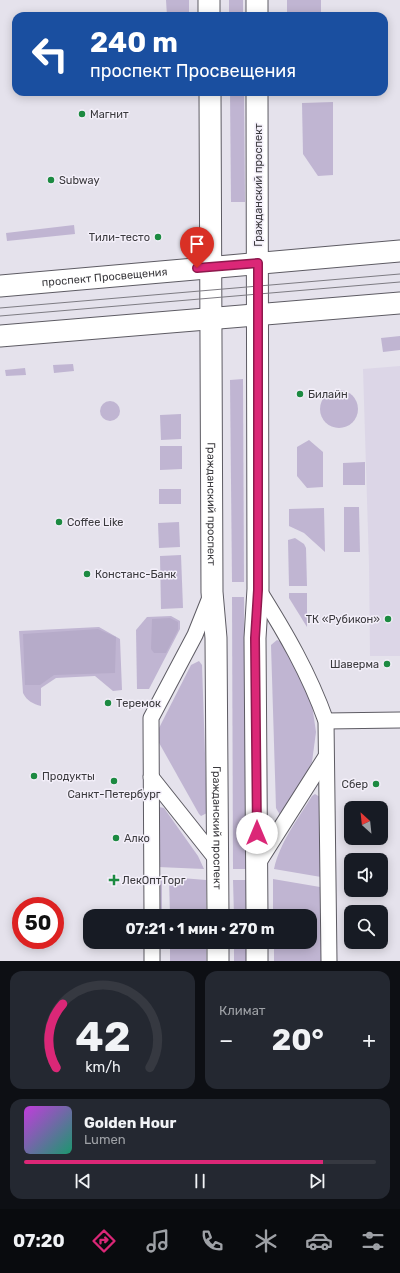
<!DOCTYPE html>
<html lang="ru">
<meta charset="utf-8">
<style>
:root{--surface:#171b24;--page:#242831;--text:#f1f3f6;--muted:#9ea1a6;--line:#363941;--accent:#db2777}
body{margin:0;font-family:Rubik,sans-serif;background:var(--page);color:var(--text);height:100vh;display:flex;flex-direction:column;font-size:15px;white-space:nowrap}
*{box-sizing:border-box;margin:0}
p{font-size:13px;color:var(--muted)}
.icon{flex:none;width:22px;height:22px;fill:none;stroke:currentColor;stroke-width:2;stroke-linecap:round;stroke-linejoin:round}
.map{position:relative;height:961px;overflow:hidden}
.drawer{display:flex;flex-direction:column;gap:10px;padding:10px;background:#0d0f14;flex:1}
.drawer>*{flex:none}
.banner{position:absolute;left:12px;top:12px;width:376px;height:84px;border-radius:12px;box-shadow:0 2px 10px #0003;background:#1a4fa0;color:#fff;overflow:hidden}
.needle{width:26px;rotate:333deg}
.controls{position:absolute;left:344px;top:801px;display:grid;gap:8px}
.controls a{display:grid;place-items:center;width:44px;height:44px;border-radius:8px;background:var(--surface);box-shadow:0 2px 10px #0003;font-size:20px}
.speed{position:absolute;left:12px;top:897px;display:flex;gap:8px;font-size:20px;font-weight:700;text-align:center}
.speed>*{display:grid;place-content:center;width:52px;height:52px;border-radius:50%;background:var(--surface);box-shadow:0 2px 10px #0003;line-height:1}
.speed .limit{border:6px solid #d22;background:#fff;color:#111}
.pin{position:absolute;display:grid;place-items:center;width:34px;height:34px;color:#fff;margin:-41px -17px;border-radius:50% 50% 50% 0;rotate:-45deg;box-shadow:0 0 4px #0007}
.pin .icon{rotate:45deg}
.me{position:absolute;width:44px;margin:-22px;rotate:0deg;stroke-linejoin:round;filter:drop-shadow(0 0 3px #0008)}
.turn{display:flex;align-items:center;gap:14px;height:84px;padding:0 12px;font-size:18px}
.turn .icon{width:52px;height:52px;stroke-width:2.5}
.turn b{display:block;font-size:28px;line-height:34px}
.big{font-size:30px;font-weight:700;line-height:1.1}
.drawer .widget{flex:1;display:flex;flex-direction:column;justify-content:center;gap:6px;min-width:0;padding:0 14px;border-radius:12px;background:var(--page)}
.drawer .dial{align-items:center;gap:0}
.dial svg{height:104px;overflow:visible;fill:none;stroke:var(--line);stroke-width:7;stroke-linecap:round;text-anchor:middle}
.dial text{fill:var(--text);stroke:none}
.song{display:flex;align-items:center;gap:12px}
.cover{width:48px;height:48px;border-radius:6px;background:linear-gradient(135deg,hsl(290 70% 55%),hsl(160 70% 35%))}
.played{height:4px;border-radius:2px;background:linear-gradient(90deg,var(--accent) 85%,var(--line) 85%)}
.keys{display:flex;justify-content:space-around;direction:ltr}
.heat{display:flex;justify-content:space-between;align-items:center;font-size:22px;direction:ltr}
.drawer .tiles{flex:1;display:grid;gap:10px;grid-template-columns:1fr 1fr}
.widget:last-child{grid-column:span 2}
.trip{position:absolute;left:83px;top:909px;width:234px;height:40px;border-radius:12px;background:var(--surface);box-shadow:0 2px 10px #0003;font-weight:700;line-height:40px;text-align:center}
.tabs{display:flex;height:64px;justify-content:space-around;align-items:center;background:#090b0e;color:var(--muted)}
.tabs .icon{width:28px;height:28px}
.tabs .selected{color:var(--accent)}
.tabs b{font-size:18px;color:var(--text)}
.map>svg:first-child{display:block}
.built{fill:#dcd6e7}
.green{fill:#c0b5d2}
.forest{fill:#b6abc9}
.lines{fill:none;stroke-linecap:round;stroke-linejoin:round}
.minor-casing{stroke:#5d5b63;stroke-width:17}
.secondary-casing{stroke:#5d5b63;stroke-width:23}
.minor{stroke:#fff;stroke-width:15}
.secondary{stroke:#fff;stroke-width:21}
.tram{stroke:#7d7b82;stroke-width:1}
.route-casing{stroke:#8e194d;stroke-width:10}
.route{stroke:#db2777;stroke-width:7}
.poi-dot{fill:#1c8a41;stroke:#f3eff9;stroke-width:1.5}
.labels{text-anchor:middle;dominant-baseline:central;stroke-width:3;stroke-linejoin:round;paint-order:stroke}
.poi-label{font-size:11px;fill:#3a393d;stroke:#f3eff9;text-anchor:start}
.street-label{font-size:11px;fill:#3a393d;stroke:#f3eff9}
</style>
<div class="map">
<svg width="400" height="961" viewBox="0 0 400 961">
<rect width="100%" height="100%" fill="#e5e2ec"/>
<path class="built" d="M 400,366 L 400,656 L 370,656 L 369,565 L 363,369 Z"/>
<g class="green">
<path d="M 166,0 L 189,0 L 189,16 L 167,16 Z"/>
<rect x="229" y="0" width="14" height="16"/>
<rect x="287" y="0" width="34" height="16"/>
<path d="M 230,92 L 244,92 L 245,202 L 231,202 Z"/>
<path d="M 333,102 L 333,175 L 318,176 L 303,154 L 302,103 Z"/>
<path d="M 74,225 L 75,234 L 7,241 L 6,233 Z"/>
<path d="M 400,336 L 400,350 L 383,352 L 381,338 Z"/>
<path d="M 73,364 L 74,371 L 54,373 L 53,365 Z"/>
<path d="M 25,368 L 26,375 L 6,376 L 5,370 Z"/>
<path d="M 243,379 L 244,582 L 232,582 L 230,380 Z"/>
<circle cx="339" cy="409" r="19"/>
<circle cx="110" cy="411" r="10"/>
<path d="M 181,414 L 181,439 L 161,440 L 160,415 Z"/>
<path d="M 309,440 L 323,452 L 323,487 L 307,488 L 297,476 L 297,447 Z"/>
<path d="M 160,446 L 182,446 L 182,469 L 160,470 Z"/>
<path d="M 365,462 L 365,485 L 343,485 L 343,463 Z"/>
<rect x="159" y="489" width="22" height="15"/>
<path d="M 344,507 L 359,507 L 360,552 L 344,552 Z"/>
<path d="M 324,508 L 325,552 L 304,533 L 289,526 L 289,509 Z"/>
<path d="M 179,522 L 180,547 L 159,548 L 158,523 Z"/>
<path d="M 295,538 L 304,544 L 306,548 L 307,586 L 289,586 L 288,540 Z"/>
<path d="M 181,555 L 183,608 L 161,609 L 160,556 Z"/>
<path d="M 289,593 L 307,593 L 307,627 L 289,598 Z"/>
<path d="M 232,597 L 244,597 L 246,869 L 233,869 Z"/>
<path d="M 171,616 L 180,621 L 180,629 L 149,689 L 137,689 L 136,630 L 147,617 Z"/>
<path d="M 99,627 L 120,639 L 122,690 L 113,691 L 95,676 L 56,678 L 41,688 L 41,706 C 33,704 27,701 23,693 L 19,631 Z"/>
<path d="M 277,640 L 283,642 L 311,698 L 316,732 L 312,762 L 287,811 L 280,815 L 276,808 L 271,645 Z"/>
<path d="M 199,661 L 202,665 L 207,813 L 201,816 L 199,814 L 158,741 L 157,732 L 191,665 Z"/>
<path d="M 315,794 L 320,797 L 321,877 L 274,869 C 280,842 298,819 312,796 Z"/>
<path d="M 159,807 L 164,808 L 198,856 L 204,869 L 158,867 Z"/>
<rect x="158" y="877" width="4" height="39"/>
<path d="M 169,877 L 206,880 L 206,916 L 170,916 Z"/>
<path d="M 273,879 L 320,887 L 321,961 L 274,961 L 274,942 L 310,942 L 310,916 L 273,916 Z"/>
<path d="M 233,880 L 246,880 L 246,916 L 234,916 Z"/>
<rect x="170" y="942" width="36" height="19"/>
<rect x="234" y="942" width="12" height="19"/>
</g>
<g class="forest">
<path d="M 170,618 L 178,622 L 178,630 L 166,653 L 154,653 L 151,649 L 152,619 Z"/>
<path d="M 98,629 L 116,637 L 115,673 L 54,675 L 40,685 L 25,685 L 23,634 Z"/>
</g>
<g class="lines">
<g class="minor-casing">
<g id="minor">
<path d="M 258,589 C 285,632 309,673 326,721 L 329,961"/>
<path d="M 326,721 L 400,720"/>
<path d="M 151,777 L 217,860"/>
<path d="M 257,865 L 325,758"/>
<path d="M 152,916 L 151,718 L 195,635 L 211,595"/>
<path d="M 152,942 L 152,961"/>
</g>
</g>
<g class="secondary-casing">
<g id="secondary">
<path d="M 209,0 L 209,16"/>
<path d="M 257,0 L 257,16"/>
<path id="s1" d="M 210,92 L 212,592 L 216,638 L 218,916"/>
<path id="s2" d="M 0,286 L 400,251"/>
<path d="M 0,336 L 400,303"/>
<path d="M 257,916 L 255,638 L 258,589 L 257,92"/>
<path d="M 218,942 L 218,961"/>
<path d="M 257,942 L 257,961"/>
</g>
</g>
<use href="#minor" class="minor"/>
<use href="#secondary" class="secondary"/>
<g class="tram">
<path d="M 0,308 L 400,274"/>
<path d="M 0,316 L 400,282"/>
</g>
</g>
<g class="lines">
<g class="route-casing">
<path id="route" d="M 197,268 L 258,263 L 258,590 L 255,638 L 257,833"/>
</g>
<use href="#route" class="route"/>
</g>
<g class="poi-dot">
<circle cx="82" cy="114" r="4"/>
<circle cx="51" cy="180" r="4"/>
<circle cx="158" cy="237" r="4"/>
<circle cx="300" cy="394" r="4"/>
<circle cx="59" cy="522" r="4"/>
<circle cx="87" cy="574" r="4"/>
<circle cx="388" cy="619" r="4"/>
<circle cx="387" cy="664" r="4"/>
<circle cx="108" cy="703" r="4"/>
<circle cx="34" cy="776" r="4"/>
<circle cx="114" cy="781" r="4"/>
<circle cx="376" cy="784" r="4"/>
<circle cx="116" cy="838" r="4"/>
<path d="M112 874h4v4h4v4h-4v4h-4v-4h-4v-4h4z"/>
</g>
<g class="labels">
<g class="poi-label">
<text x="90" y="114">Магнит</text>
<text x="59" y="180">Subway</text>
<text x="150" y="237" text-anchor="end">Тили-тесто</text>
<text x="308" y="394">Билайн</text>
<text x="67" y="522">Coffee Like</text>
<text x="95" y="574">Констанс-Банк</text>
<text x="380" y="619" text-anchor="end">ТК «Рубикон»</text>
<text x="379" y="664" text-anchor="end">Шаверма</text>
<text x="116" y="703">Теремок</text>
<text x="42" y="776">Продукты</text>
<text x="368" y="784" text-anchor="end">Сбер</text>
<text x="114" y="794" text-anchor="middle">Санкт-Петербург</text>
<text x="124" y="838">Алко</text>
<text x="122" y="880">ЛекОптТорг</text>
</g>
<g class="street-label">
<text transform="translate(258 185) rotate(-90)">Гражданский проспект</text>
<text stroke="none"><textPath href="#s2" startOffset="105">проспект Просвещения</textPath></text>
<text stroke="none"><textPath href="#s1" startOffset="412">Гражданский проспект</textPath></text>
<text stroke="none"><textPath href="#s1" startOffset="736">Гражданский проспект</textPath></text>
</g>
</g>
</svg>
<div class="controls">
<a><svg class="needle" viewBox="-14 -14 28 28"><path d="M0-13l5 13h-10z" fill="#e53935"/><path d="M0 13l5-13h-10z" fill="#9ea1a6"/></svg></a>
<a><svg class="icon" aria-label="sound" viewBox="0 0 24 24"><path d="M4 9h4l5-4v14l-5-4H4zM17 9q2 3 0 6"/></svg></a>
<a><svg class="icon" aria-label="search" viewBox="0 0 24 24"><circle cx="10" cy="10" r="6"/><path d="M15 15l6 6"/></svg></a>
</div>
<div class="speed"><div class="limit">50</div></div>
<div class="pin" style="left:197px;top:268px;background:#d93025"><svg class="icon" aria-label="arrive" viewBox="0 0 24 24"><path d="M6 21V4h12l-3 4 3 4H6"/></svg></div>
<svg class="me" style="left:257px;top:833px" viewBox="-20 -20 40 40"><circle r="19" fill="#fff"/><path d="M0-13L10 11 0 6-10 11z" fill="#db2777"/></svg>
<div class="trip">07:21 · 1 мин · 270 m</div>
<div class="banner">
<div class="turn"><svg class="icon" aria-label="left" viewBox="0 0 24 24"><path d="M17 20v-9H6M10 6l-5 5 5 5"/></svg><div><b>240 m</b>проспект Просвещения</div></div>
</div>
</div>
<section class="drawer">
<div class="tiles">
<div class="widget dial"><svg viewBox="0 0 100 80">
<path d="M14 69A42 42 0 1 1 86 69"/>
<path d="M14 69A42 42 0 0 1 19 20" stroke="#db2777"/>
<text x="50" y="56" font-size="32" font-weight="700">42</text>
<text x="50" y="72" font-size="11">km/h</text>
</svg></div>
<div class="widget"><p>Климат</p>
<div class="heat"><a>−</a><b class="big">20°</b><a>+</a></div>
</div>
<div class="widget">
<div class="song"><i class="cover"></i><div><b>Golden Hour</b><p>Lumen</p></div></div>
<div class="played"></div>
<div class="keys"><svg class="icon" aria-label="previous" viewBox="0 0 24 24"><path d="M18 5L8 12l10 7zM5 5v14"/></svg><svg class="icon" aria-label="pause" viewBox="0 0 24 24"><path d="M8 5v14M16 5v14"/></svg><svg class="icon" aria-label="next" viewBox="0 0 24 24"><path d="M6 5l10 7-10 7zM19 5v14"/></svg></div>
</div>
</div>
</section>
<nav class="tabs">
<b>07:20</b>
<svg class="icon selected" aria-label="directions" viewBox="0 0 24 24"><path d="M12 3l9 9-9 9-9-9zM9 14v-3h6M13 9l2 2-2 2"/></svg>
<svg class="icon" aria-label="music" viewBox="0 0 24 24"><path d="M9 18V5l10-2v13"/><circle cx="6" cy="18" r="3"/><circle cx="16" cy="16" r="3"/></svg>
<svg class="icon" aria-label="phone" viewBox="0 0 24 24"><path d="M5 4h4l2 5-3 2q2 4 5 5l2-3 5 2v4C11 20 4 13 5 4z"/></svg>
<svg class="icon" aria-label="climate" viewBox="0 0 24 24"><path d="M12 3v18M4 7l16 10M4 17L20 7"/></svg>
<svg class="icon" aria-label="car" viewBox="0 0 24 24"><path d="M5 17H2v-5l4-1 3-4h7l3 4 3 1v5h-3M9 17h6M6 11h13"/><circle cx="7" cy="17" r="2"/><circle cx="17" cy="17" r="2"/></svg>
<svg class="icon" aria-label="filters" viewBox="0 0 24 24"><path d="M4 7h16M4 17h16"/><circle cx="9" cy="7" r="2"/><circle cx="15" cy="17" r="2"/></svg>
</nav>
